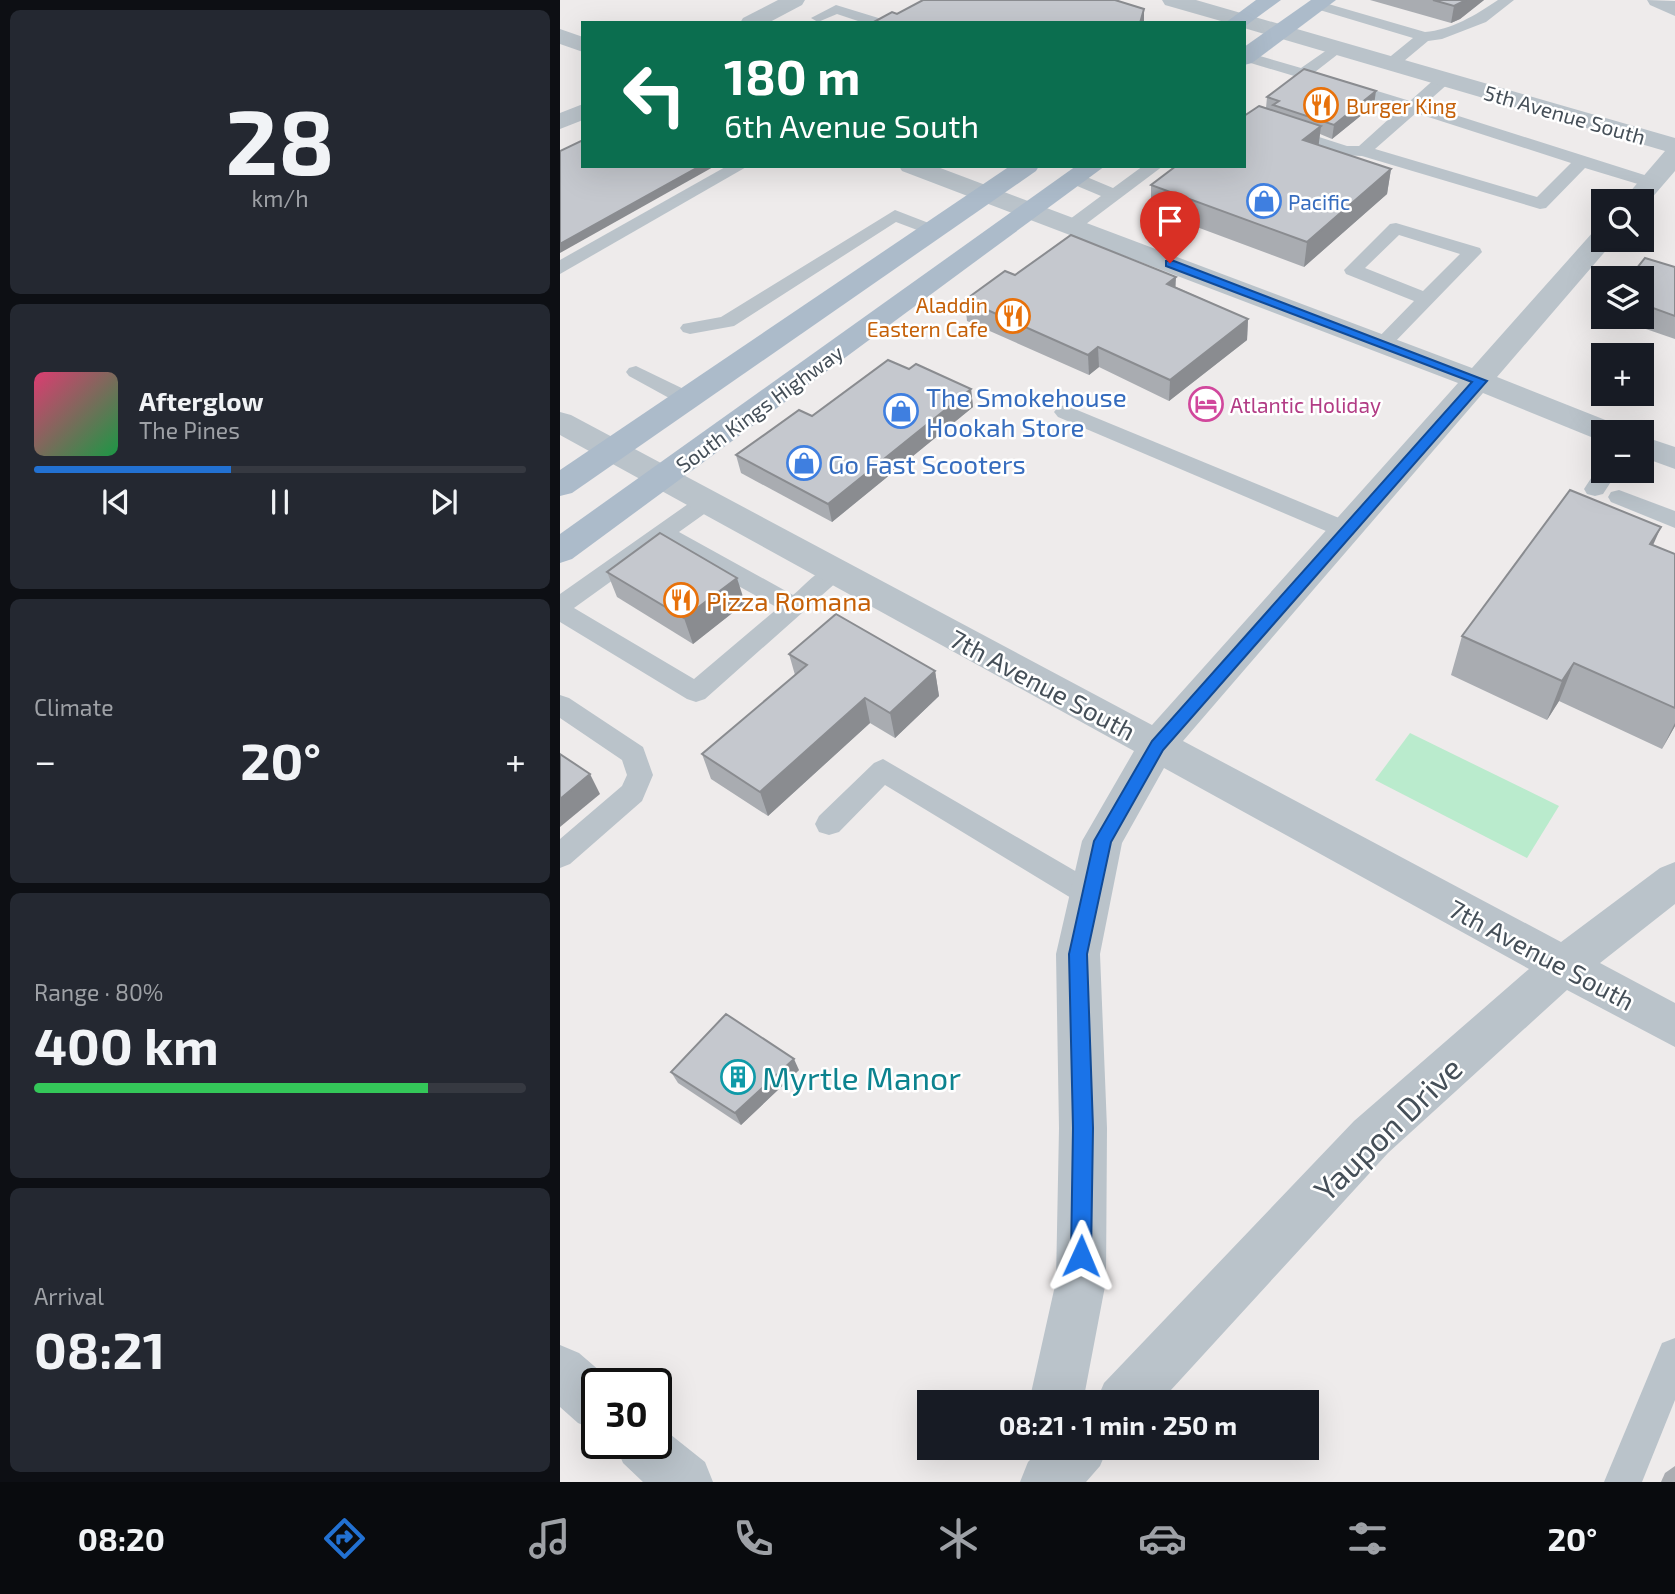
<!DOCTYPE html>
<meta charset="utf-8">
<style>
:root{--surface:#171b24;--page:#242831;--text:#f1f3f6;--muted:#9ea1a6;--line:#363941;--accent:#2271d2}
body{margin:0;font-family:"Exo 2",sans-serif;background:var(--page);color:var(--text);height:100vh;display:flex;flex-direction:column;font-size:26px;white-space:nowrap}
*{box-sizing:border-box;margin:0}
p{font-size:23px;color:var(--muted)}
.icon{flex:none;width:38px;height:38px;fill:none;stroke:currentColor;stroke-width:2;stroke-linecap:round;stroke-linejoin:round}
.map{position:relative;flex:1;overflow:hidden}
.details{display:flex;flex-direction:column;gap:10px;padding:10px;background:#0d0f14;width:560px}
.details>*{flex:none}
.guide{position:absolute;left:21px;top:21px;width:665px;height:147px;border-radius:0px;box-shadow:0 7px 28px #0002;background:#0b6e4f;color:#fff;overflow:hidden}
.buttons{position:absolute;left:1031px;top:189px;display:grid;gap:14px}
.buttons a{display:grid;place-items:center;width:63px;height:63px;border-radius:0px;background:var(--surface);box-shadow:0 7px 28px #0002;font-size:35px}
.speed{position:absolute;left:21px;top:1368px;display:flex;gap:14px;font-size:35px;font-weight:700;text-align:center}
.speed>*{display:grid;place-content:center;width:91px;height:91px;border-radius:50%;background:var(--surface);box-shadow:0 7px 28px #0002;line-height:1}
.speed .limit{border:4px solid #111;border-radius:10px;background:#fff;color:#111}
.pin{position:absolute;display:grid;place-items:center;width:60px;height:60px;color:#fff;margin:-72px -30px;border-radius:50% 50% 50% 0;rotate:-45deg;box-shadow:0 0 7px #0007}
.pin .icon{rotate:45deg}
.me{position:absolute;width:77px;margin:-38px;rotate:1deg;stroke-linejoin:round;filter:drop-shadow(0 0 5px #0008)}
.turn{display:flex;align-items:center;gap:24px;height:147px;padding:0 28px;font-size:32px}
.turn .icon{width:91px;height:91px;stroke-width:2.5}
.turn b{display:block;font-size:49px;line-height:60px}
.big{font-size:52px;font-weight:700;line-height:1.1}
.details .widget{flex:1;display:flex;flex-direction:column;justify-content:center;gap:10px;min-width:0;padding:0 24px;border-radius:10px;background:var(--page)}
.details .dial{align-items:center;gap:0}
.dial b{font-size:91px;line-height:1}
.song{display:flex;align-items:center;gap:21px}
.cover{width:84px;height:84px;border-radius:10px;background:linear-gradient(135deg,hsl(340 70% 55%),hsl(140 70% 35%))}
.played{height:7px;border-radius:4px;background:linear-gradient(90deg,var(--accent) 40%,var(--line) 40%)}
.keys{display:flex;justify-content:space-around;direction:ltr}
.heat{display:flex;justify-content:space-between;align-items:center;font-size:38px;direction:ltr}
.charge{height:10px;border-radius:5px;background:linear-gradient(90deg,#34c759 80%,var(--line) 0)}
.trip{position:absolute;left:357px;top:1390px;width:402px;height:70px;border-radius:0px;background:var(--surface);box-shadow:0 7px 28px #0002;font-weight:700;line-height:70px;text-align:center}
.dock{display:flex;height:112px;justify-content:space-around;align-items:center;background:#090b0e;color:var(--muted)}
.dock .icon{width:49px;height:49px}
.dock .selected{color:var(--accent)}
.dock b{font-size:32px;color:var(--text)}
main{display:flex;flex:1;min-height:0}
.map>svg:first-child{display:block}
.green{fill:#baebcd}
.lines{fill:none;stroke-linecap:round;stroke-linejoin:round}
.service{fill:#bac3ca;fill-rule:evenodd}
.minor{fill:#bac3ca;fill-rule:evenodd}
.primary{fill:#acbbca;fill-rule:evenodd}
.wall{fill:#a9acb1}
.shaded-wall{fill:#8a8c90}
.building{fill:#c5c8ce;stroke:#8a8c90;stroke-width:2}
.route{fill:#1a73e8;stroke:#114b97;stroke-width:2}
.labels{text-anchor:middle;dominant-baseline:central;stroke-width:5;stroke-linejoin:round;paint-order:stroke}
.far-food-label{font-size:21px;fill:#c56008;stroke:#fff;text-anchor:start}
.far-street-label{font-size:21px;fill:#454f58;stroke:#fff}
.far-shop-label{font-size:21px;fill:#366cbe;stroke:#fff;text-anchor:start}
.far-hotel-label{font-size:21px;fill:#b23c85;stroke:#fff;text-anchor:start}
.shop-label{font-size:26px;fill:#366cbe;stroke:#fff;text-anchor:start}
.food-label{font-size:26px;fill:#c56008;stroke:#fff;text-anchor:start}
.street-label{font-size:26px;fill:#454f58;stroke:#fff}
.near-culture-label{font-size:32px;fill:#0d838f;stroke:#fff;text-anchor:start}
.near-street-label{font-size:32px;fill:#454f58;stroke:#fff}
</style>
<main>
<section class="details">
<div class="widget dial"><b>28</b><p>km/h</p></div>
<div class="widget">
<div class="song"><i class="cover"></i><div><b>Afterglow</b><p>The Pines</p></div></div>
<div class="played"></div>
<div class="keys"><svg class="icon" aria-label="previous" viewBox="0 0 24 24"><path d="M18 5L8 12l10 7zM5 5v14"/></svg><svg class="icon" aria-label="pause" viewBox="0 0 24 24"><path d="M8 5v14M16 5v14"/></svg><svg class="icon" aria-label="next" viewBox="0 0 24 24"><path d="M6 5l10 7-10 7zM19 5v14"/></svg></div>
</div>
<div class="widget"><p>Climate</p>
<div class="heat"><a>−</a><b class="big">20°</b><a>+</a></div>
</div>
<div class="widget"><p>Range · 80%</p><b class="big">400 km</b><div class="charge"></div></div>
<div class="widget"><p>Arrival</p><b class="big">08:21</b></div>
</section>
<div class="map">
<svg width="1115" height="1482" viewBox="0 0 1115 1482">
<rect width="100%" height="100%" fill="#eeebeb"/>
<path class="green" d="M 850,733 L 999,806 L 967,858 L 815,780 Z"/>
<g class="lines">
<g class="service">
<path d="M 938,0 L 954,0 L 926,22 L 882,39 L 868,41 L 838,66 L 832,68 L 824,63 L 826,60 L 853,38 L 753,8 L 751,5 L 758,1 L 865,32 C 891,30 916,15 938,0 Z"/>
<path d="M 276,5 L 325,20 L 327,23 L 304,23 L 277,14 L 258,22 L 251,18 Z"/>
<path d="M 777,43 L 785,48 L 782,51 L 755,72 L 850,101 L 878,76 L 890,76 L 892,79 L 890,82 L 864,105 L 1097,179 L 1100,183 L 1091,188 L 1025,168 L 986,208 L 980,209 L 802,156 L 780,155 L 684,123 L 684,113 L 787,146 L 799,146 L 841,108 L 684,61 L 686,52 L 741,68 ZM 856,113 L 1011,163 L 977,197 L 815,149 Z"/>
<path d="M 167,166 L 188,166 L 0,274 L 0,260 Z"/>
<path d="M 583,166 L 603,166 L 518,230 L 506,230 L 503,226 L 506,222 L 541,196 L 510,183 L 507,179 L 510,175 L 522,175 L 553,188 Z"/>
<path d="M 335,210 L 379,227 L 382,231 L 373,236 L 336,222 L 174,326 L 130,334 L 123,332 L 120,328 L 123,324 L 161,317 Z"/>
<path d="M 836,223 L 920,248 L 922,252 L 829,348 L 815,348 L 812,344 L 854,301 L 786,274 L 784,270 L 830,224 ZM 839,235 L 900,254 L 863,291 L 805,268 Z"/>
<path d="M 76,366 L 134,394 L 137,399 L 134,404 L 120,404 L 69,376 L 66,372 L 69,368 Z"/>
<path d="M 505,405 L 796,525 L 799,531 L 796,537 L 788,539 L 780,537 L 498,417 L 494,412 L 498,407 Z"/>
<path d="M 1043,465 L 1043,471 L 1058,471 L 1043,494 L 1035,496 L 1027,494 L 1024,489 L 1039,466 Z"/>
<path d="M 1059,490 L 1115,511 L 1115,528 L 1051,502 L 1048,497 L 1051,492 Z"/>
<path d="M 146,495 L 154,497 L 157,502 L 154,507 L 119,532 L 233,595 C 248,583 265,560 284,566 L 288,572 L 145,699 L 136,702 L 127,699 L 0,622 L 0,594 L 138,497 ZM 103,544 L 218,608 L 134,679 L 14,608 Z"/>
<path d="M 0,695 L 9,698 L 83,747 L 93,775 L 82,801 L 10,864 L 0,868 L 0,839 L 62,786 L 67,775 L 62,760 L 0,718 Z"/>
<path d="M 323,759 L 541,886 L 545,895 L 541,904 L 531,907 L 521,904 L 325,785 L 279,832 L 269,835 L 259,832 L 255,824 L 259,816 L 314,763 Z"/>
<path d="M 1115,1338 L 1115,1400 L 1082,1482 L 1044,1482 L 1102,1343 Z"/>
</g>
<g class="minor">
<path d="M 218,0 L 245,0 L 242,5 L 208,23 L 180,23 L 183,18 Z"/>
<path d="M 602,0 L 636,0 L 1115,138 L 1115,171 L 1084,207 L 1082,207 L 1082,201 L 1062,201 L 1105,151 L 684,28 L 684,23 L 668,23 L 605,5 Z"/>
<path d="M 1087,0 L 1115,1 L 1115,16 L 1090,5 Z"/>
<path d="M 0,29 L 23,37 L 23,52 L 0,44 Z"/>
<path d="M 23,104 L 23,120 L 0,129 L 0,113 Z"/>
<path d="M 339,166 L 375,166 L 912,368 L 1033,232 L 1043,230 L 1043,240 L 1055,240 L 937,377 L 1058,425 L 1063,432 L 1043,432 L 1043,441 L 1036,439 L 923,393 L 623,741 L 1001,942 L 1100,868 L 1115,862 L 1115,904 L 1040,963 L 1115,1003 L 1115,1047 L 1007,990 L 828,1153 L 600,1402 L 536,1402 L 544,1383 L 794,1121 L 969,969 L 604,768 L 562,843 L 540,954 L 547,1128 L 546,1281 L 523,1402 L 469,1402 L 496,1281 L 499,1128 L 496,954 L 522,841 L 574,751 L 0,435 L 0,412 L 11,415 L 592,725 L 898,383 L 342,171 Z"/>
<path d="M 1082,436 L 1115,447 L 1115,469 L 1082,457 Z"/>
<path d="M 0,1345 L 19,1353 L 55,1384 L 37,1384 L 37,1431 L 18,1423 L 0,1407 Z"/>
<path d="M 96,1423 L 145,1462 L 153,1482 L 83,1482 L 63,1463 L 55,1444 L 96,1444 Z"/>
<path d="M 483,1447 L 548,1447 L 540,1466 L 526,1482 L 460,1482 L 468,1462 Z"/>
</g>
<g class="primary">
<path d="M 696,0 L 721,0 L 684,27 L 684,23 L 665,23 Z"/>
<path d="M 751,0 L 776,0 L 692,63 L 684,65 L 684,47 Z"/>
<path d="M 450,166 L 479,166 L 476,171 L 12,493 L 0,496 L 0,470 Z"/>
<path d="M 516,166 L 545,166 L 12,559 L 0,563 L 0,534 Z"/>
</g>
</g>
<g class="wall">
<path d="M 810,0 L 924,0 L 900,19 L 891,23 Z"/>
<path d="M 707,97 L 814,105 L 772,139 L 760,134 L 758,145 L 831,169 L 827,194 L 744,267 L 591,210 L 591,185 L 706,108 Z"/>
<path d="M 1115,267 L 1115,339 L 1051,317 L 1082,317 L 1082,278 Z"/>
<path d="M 455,275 L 616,287 L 688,319 L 687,340 L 609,401 L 539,367 L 529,375 L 407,321 L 405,300 Z"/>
<path d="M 349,369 L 411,389 L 413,407 L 272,522 L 181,473 L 176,455 L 252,416 Z"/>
<path d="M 1093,545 L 1115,554 L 1115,726 L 1102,749 L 999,701 L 987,720 L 891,675 L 902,636 Z"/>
<path d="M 47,572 L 185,603 L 133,644 L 57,597 Z"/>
<path d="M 229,654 L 375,671 L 379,696 L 335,738 L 310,723 L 208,816 L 151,779 L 142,754 L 235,675 Z"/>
<path d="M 239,1070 L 181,1125 L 118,1083 L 111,1072 Z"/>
<path d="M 1115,1466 L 1115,1482 L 1101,1482 L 1105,1473 Z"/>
</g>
<g class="shaded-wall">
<path d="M 906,0 L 924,0 L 900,19 L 891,23 L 894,6 Z"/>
<path d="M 584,9 L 584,23 L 580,23 Z"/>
<path d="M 816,91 L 814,105 L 772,139 L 774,125 Z"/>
<path d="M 761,126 L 758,150 L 743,140 Z"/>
<path d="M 140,166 L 155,166 L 0,253 L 0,244 Z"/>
<path d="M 831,169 L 827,194 L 744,267 L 747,242 Z"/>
<path d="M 616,277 L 615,298 L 607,284 Z"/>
<path d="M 688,319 L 687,340 L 609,401 L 610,380 Z"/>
<path d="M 538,347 L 539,367 L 529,375 L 528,355 Z"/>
<path d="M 411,389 L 413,407 L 272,522 L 268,504 Z"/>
<path d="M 1101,527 L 1084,566 L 1090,544 Z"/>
<path d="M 177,578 L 185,603 L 133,644 L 124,618 Z"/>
<path d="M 1014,663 L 999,701 L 987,720 L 1002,681 Z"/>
<path d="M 375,671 L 379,696 L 335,738 L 330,713 Z"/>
<path d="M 305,698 L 310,723 L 208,816 L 200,792 Z"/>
<path d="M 1115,723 L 1115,726 L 1102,749 Z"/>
<path d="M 30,774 L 40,794 L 0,827 L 0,799 Z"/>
<path d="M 234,1059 L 239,1070 L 181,1125 L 175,1113 Z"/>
</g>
<g class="building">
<path d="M 363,0 L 555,0 L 584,9 L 580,23 L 312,23 L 332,12 L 337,14 Z"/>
<path d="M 873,0 L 906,0 L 894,6 Z"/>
<path d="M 744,69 L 816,91 L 774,125 L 713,105 L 719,101 L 707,97 Z"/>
<path d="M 699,106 L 761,126 L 743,140 L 831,169 L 747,242 L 591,185 L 616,166 L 684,166 L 684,116 Z"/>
<path d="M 23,140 L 23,166 L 140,166 L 0,244 L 0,151 Z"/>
<path d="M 511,235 L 616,277 L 607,284 L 688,319 L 610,380 L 538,347 L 528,355 L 405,300 L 445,271 L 455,275 Z"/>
<path d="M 1085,258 L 1115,267 L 1115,316 L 1082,304 L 1082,278 L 1069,278 Z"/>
<path d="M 328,360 L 349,369 L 356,364 L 411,389 L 268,504 L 176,455 L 239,410 L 252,416 Z"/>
<path d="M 1010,490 L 1101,527 L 1090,544 L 1115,554 L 1115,708 L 1014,663 L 1002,681 L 902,636 Z"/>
<path d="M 100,533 L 177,578 L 124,618 L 47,572 Z"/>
<path d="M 276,614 L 375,671 L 330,713 L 305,698 L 200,792 L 142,754 L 247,665 L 229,654 Z"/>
<path d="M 0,754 L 30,774 L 0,799 Z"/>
<path d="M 166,1014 L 234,1059 L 175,1113 L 111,1072 Z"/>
</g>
<path class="route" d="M 606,261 L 614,261 L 927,381 L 603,750 L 551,842 L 527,954 L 533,1128 L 531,1256 L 528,1263 L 521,1266 L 514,1263 L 511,1256 L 513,1128 L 509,954 L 534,841 L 592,741 L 912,382 L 606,266 Z"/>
<defs>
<g id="restaurant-ring" transform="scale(1.75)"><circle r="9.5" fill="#fff" stroke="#e8710a" stroke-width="1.5"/><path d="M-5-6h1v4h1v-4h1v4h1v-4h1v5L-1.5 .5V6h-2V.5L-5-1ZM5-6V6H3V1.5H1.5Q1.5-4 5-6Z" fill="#e8710a"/></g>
<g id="shop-ring" transform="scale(1.75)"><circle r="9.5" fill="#fff" stroke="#3f7fe0" stroke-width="1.5"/><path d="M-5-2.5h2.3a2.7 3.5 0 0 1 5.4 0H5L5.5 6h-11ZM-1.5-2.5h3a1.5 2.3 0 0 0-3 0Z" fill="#3f7fe0"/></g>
<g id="hotel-ring" transform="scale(1.75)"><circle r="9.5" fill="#fff" stroke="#d1479c" stroke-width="1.5"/><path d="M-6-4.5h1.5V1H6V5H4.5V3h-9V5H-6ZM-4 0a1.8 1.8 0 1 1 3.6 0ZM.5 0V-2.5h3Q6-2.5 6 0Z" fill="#d1479c"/></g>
<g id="building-ring" transform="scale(1.75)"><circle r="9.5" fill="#fff" stroke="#0f9aa8" stroke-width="1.5"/><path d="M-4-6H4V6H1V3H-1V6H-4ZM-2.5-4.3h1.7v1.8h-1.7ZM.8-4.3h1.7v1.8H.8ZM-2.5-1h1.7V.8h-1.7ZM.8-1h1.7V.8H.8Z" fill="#0f9aa8"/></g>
</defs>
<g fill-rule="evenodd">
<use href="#restaurant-ring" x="761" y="105"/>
<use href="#shop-ring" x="704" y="201"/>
<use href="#restaurant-ring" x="453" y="316"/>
<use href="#hotel-ring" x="646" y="404"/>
<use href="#shop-ring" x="341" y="411"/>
<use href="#shop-ring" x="244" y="463"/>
<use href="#restaurant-ring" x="121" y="600"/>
<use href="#building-ring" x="178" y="1077"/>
</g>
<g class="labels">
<g class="far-food-label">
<text x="786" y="105">Burger King</text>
<text x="428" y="304" text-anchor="end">Aladdin<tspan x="428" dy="24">Eastern Cafe</tspan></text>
</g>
<g class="far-street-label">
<text transform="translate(1005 114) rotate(16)">5th Avenue South</text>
<text transform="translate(199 408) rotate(-36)">South Kings Highway</text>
</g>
<g class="far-shop-label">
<text x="728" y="201">Pacific</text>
</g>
<g class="far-hotel-label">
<text x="670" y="404">Atlantic Holiday</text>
</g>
<g class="shop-label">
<text x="366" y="396">The Smokehouse<tspan x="366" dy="30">Hookah Store</tspan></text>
<text x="268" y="463">Go Fast Scooters</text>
</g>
<g class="food-label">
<text x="146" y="600">Pizza Romana</text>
</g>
<g class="street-label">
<text transform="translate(483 684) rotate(28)">7th Avenue South</text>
<text transform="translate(982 954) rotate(28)">7th Avenue South</text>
</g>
<g class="near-culture-label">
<text x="202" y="1077">Myrtle Manor</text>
</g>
<g class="near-street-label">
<text transform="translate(827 1128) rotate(-44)">Yaupon Drive</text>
</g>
</g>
</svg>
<div class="buttons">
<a><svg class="icon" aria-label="search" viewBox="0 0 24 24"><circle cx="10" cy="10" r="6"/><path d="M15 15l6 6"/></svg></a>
<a><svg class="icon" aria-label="layers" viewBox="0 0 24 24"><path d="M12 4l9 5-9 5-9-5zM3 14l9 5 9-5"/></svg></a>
<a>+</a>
<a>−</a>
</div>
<div class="speed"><div class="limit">30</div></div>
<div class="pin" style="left:610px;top:263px;background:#d93025"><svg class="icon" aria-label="arrive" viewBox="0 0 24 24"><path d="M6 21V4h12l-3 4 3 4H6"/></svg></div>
<svg class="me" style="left:521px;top:1256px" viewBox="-20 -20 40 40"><path d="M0-17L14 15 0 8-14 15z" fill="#1a73e8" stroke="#fff" stroke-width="4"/></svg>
<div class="trip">08:21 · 1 min · 250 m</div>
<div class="guide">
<div class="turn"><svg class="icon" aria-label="left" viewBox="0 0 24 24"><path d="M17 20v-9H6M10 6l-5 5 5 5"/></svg><div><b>180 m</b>6th Avenue South</div></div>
</div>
</div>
</main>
<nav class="dock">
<b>08:20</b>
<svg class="icon selected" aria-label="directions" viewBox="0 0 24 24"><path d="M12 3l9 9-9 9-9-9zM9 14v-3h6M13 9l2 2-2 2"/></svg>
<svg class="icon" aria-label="music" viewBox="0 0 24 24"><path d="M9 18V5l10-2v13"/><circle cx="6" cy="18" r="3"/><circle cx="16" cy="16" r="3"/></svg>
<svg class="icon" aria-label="phone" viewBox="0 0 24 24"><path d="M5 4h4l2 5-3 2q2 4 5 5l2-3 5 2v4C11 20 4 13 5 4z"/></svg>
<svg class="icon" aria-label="climate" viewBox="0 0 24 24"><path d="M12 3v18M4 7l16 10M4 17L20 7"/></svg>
<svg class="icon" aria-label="car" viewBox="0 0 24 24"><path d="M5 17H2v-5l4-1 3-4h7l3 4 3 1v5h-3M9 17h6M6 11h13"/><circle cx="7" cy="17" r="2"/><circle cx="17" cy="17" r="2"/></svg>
<svg class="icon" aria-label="filters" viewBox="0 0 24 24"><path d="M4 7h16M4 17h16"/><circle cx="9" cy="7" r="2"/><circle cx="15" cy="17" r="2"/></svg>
<b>20°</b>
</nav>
